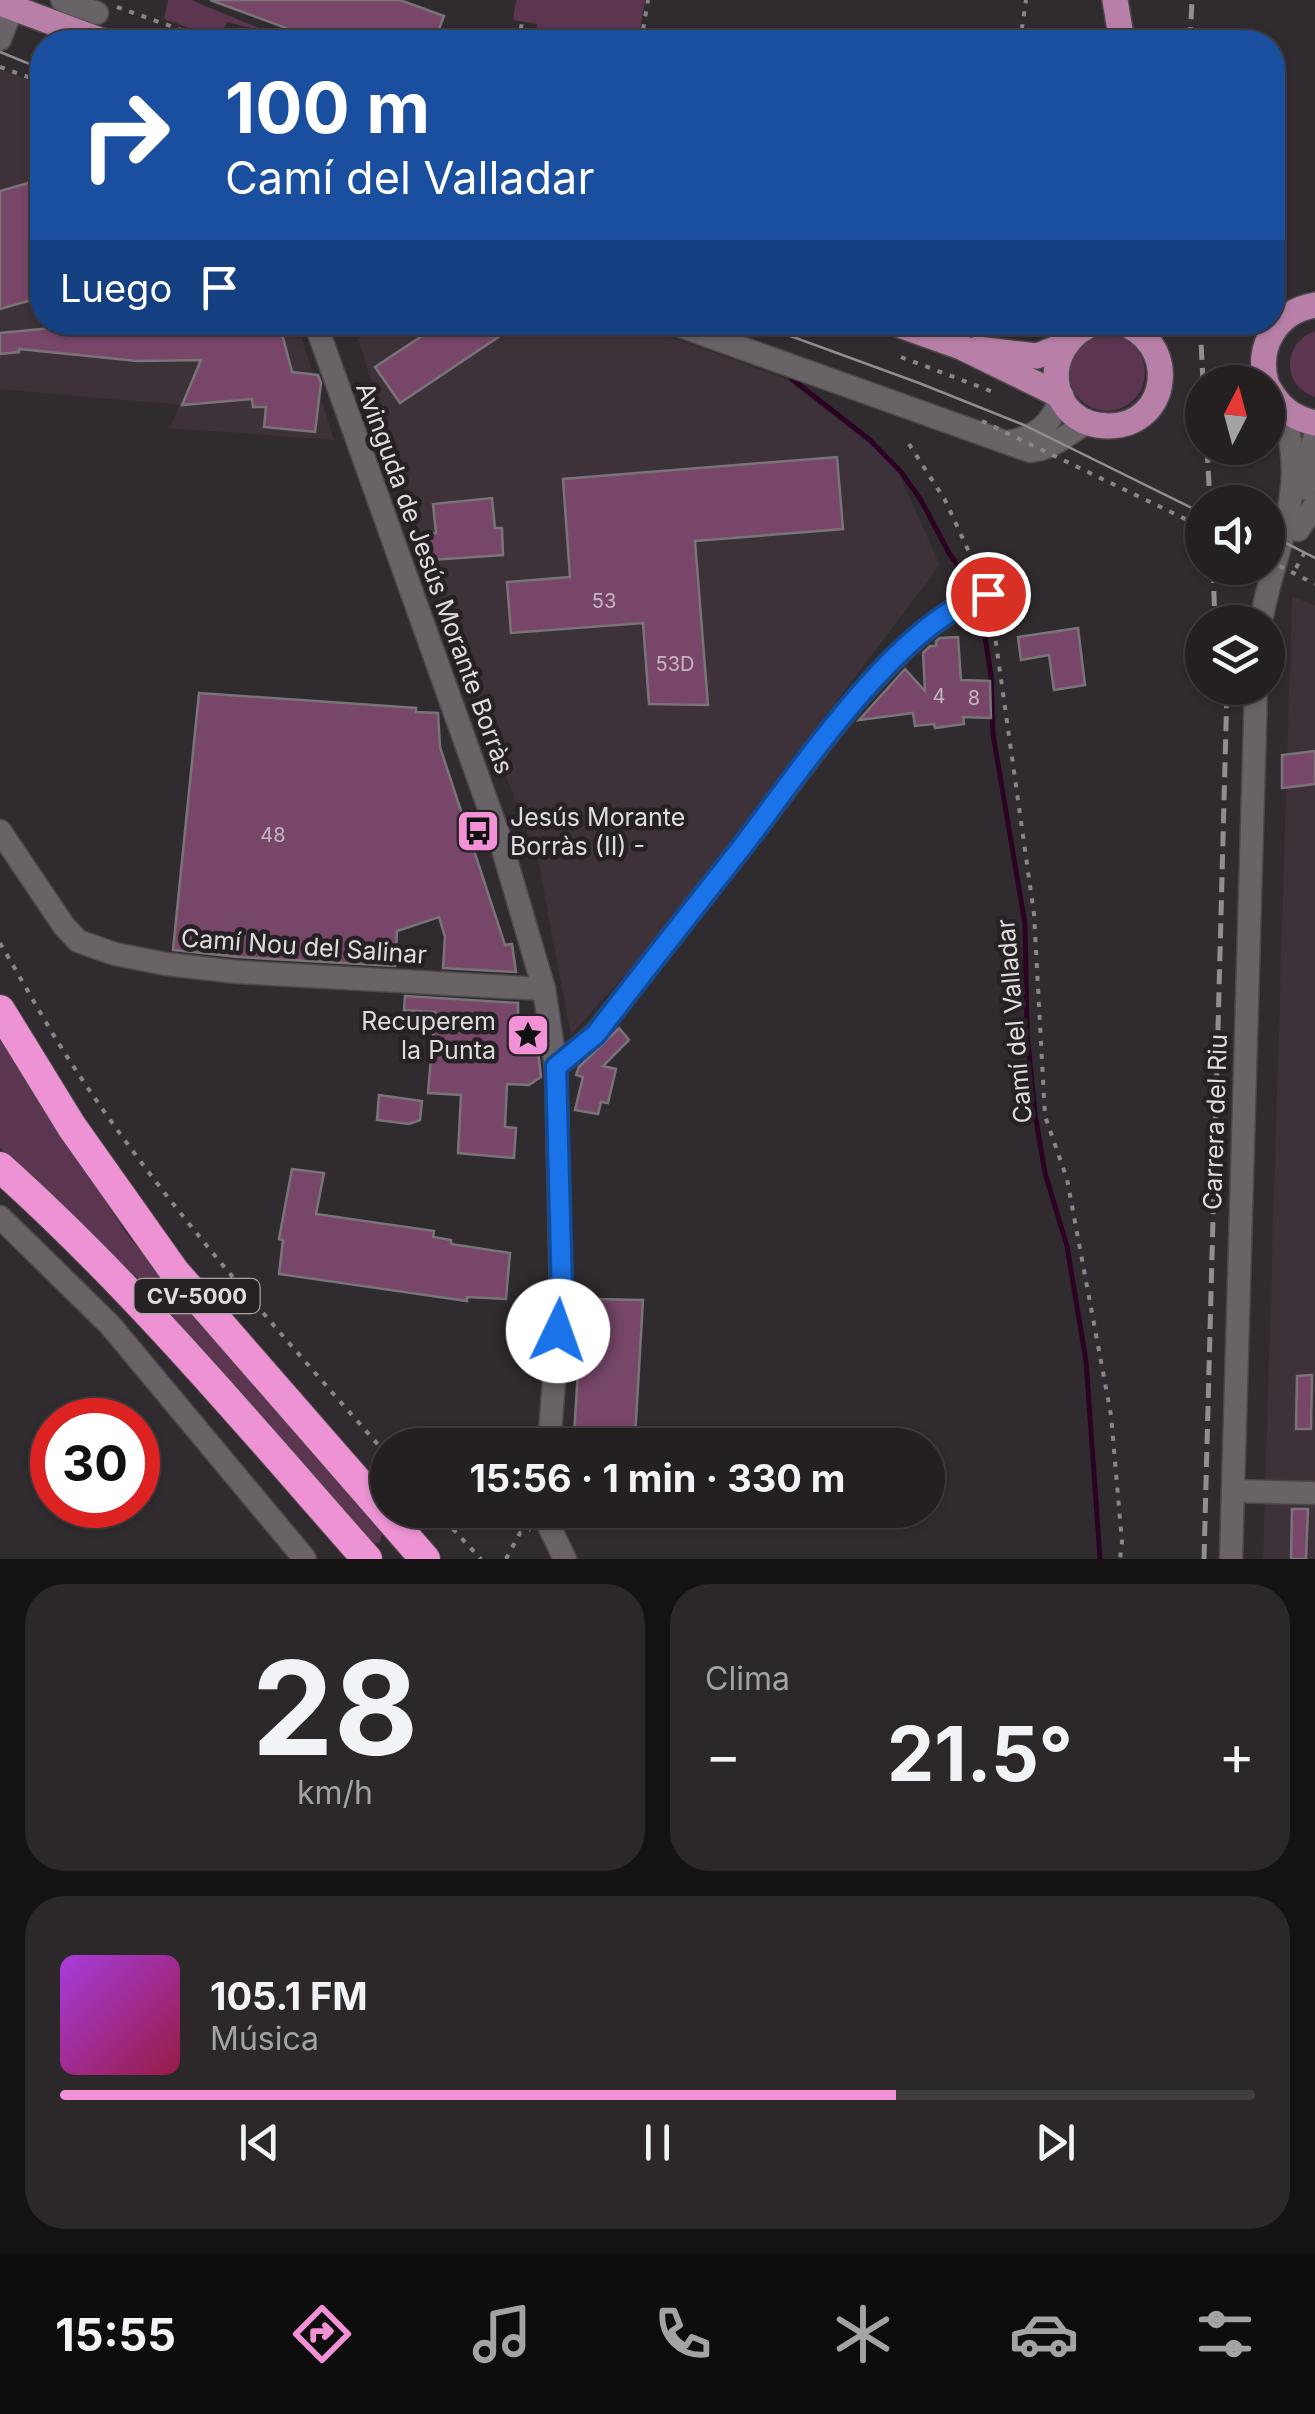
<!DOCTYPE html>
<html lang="es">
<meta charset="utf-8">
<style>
:root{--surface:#242022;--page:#2c282a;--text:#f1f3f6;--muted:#a3a3a5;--line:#413e40;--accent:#f291d6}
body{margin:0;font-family:Inter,sans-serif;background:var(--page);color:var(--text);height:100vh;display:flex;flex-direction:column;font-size:38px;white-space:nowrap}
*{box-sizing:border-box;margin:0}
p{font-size:32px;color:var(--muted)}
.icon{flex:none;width:55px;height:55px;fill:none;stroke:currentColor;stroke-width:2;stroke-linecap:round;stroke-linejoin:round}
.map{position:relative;height:1559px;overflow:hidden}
.details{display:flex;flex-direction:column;gap:25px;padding:25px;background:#141213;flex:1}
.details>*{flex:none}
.hud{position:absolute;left:30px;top:30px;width:1255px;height:305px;border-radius:40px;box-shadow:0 2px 8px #0004,0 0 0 2px var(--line);background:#1a4fa0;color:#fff;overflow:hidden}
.needle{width:65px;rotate:6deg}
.buttons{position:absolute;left:1185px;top:365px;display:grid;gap:20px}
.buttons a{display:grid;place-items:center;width:100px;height:100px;border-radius:50%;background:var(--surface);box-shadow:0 2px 8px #0004,0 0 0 2px var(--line);font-size:50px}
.speed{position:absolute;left:30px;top:1398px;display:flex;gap:20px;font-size:50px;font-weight:700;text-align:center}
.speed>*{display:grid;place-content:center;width:130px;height:130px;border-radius:50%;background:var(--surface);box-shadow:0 2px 8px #0004,0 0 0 2px var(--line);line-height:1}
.speed .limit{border:15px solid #d22;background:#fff;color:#111}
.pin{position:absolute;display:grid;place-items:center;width:85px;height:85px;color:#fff;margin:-42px;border:5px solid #fff;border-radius:50%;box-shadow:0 2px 10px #0007}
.me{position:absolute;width:110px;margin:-55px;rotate:3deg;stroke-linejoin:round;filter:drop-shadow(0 0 8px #0008)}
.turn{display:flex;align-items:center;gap:35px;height:210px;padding:0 30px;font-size:45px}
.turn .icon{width:130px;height:130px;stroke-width:2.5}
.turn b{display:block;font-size:70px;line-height:85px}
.then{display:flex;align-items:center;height:95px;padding:0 30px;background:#0003;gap:20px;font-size:38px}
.big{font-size:75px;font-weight:700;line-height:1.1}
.details .tile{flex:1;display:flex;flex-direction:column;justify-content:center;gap:15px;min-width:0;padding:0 35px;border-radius:40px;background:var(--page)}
.details .dial{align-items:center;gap:0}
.dial b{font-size:130px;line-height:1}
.song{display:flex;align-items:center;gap:30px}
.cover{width:120px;height:120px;border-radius:15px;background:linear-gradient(135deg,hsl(280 70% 55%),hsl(340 70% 35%))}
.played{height:10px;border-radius:5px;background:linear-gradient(90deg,var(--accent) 70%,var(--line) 70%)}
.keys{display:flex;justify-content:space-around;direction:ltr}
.heat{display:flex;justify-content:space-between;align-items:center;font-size:55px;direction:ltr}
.details .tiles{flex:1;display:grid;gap:25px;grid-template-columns:1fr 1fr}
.tile:last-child{grid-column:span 2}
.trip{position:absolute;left:370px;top:1428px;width:575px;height:100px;border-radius:50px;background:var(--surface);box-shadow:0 2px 8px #0004,0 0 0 2px var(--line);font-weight:700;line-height:100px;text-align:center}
.tabs{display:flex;height:160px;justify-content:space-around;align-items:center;background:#0e0d0e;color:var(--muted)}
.tabs .icon{width:70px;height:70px}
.tabs .current{color:var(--accent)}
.tabs b{font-size:45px;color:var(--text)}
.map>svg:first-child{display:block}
.built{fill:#3d3239}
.green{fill:#5c3550}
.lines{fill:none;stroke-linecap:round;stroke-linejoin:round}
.stream{stroke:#2c0223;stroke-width:5}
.building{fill:#774669;stroke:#797477;stroke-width:2.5}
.minor-casing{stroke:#4c484a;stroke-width:25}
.major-casing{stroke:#4c484a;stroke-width:28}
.highway-casing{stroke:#4c484a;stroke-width:32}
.path{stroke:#8a8688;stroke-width:4;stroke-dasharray:5 8;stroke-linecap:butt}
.minor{stroke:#696367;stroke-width:22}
.major{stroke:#b880a8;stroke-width:25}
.highway{stroke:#ed93d3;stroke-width:30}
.tram{stroke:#918d90;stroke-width:2.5}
.rail{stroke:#918d90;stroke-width:5;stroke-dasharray:15 8;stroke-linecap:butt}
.path-bridge{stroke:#8a8688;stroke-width:4;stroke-dasharray:5 8;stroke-linecap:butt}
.route-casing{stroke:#114b97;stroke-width:25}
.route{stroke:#1a73e8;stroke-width:18}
.labels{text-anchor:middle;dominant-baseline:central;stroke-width:9;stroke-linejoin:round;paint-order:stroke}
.number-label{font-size:20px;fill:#c5b6c1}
.shield{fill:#262124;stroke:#a8a4a6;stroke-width:2.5}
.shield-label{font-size:22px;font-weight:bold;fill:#dfdcde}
.street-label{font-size:25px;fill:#dfdcde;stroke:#262124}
.poi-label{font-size:25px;fill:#dfdcde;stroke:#262124;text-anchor:start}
</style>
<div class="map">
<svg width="1315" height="1559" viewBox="0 0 1315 1559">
<rect width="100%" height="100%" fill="#302b2e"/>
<g class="built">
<path d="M 0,69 L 42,85 L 42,322 L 297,323 L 334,440 L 169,428 L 180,405 L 0,389 Z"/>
<path d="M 353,323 L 632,323 L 786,379 L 894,463 L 940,565 L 652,945 L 571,1035 L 538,860 L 447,623 Z"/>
<path d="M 1292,597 L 1315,605 L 1315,1559 L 1263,1559 Z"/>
</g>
<g class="green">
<path d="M 168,0 L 191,0 L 271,33 L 227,22 L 220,39 L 164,19 Z"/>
<path d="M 516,0 L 645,0 L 638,42 L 535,42 L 537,24 L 513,20 Z"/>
<path d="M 1315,331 L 1315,397 C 1281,386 1282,343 1315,331 Z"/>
<circle cx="1107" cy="373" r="38"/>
<path d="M 0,1039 L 126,1233 L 186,1308 L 382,1534 L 380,1543 L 371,1544 L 254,1406 L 137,1277 L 0,1148 Z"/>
</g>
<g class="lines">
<g class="stream">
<path d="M 792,379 L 870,440 L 901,472 L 921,500 L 949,553 L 974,590"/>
<path d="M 980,606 L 991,675 L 993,734 L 1025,924 L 1027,1033 L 1035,1114 L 1045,1173 L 1067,1246 L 1086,1361 L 1100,1559"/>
</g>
</g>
<g class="building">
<path d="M 210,0 L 400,0 L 444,16 L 434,42 L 324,42 Z"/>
<path d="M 42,179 L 42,297 L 0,309 L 0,191 Z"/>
<path d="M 114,322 L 125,322 L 126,333 L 193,332 L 191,322 L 279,322 L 292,372 L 318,375 L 321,383 L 315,432 L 264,427 L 266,407 L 253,407 L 252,399 L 182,405 L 201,360 L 137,361 L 19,349 L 19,352 L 0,354 L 0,333 Z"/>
<path d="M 443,322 L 521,322 L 400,403 L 375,367 Z"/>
<path d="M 837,457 L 843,529 L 695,541 L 708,705 L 649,704 L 643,623 L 511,633 L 507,582 L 570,577 L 563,479 Z"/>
<path d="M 492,498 L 495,528 L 502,528 L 503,555 L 431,560 L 421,534 L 436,533 L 433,504 Z"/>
<path d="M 1078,628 L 1085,685 L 1054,690 L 1049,655 L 1021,660 L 1018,637 Z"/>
<path d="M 958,637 L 961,680 L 990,681 L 991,718 L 963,717 L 964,724 L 935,728 L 934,724 L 915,726 L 913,713 L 859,720 L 905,669 L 925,691 L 923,653 L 930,646 L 936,646 L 936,641 L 940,638 Z"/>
<path d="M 199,693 L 416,708 L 416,712 L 438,713 L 440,747 L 505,945 L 512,944 L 516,972 L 443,968 L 445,937 L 439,917 L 397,931 L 395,966 L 238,957 L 173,950 Z"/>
<path d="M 1315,751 L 1315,784 L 1282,788 L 1282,755 Z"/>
<path d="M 405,996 L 518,1003 L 518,1033 L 536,1032 L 541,1077 L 529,1085 L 507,1084 L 505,1127 L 516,1128 L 514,1158 L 458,1153 L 461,1095 L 428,1093 L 435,1012 L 404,1010 Z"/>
<path d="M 619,1028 L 629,1040 L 603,1066 L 616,1069 L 608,1103 L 601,1102 L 598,1114 L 575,1110 L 583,1077 L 576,1075 L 579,1067 Z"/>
<path d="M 379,1095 L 422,1101 L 420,1120 L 409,1124 L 377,1120 Z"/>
<path d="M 292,1169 L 324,1173 L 316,1214 L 434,1231 L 433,1237 L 451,1240 L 451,1244 L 510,1253 L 506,1299 L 467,1297 L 467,1301 L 279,1274 L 283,1240 L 279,1239 Z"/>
<path d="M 594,1299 L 643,1300 L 635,1438 L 574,1436 L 580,1336 L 593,1336 Z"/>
<path d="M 1312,1375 L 1311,1429 L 1296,1429 L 1297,1376 Z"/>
<path d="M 1292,1509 L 1308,1509 L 1306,1559 L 1291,1559 Z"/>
</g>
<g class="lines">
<g class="minor-casing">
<g id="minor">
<path d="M 62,0 L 97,13"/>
<path d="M 0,39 L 12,8"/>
<path d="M 315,322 L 499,836 L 544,989 L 556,1067 L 561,1293 L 549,1445"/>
<path d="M 669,322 L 1030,451 C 1054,449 1068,433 1088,422"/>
<path d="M 1008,442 C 1037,437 1051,424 1061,398"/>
<path d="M 1305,488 L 1306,465 L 1315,436"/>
<path d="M 1298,530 L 1315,505"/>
<path d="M 1261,622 C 1273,549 1315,480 1278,404"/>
<path d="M 0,831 L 64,926 L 78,941 L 115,954 L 166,964 L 237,972 L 544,989"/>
<path d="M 556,1067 L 596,1033 C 649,965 703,897 756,829 C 810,759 904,618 989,594"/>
<path d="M 0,1217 L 110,1325 L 305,1559"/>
<path d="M 1233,1491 L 1311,1493"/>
<path d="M 549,1510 L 549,1526 L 565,1559"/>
<path d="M 1231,1559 L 1256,688"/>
</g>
</g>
<g class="major-casing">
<g id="major">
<path d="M 1115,0 L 1122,42"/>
<path d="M 0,3 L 105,42"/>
<path d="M 891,322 L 961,347 L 1061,396"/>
<path d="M 1097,322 C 1037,343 1045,426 1109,426 C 1172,425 1179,340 1119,322"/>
<path d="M 977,349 L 1037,356 L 1064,345"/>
<path d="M 1266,382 C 1256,346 1277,311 1315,305"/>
<path d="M 1268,387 C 1279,407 1292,418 1315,423"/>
</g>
</g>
<g class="highway-casing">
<g id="highway">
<path d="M 0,1010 L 72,1127 L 174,1271 L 425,1559"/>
<path d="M 0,1167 C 133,1286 249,1425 367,1559"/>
</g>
</g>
<g class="path">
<path d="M 117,7 L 215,42"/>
<path d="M 519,42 L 522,21"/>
<path d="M 641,42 L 648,0"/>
<path d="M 1020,42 L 1026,0"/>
<path d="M 0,67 L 42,82"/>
<path d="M 901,357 L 996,393"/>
<path d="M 909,444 L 945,500 L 981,578"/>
<path d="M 1296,568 L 1306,550"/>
<path d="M 992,615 L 1034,914 L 1045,1116 L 1067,1179 L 1111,1415 L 1122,1542 L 1120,1559"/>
<path d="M 1273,675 L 1276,634"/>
<path d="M 0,943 C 22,980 43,1019 66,1055 C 159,1199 275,1327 388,1456"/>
<path d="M 435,1510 L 481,1559"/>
<path d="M 506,1559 L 520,1533 L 530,1530"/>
</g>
<use href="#minor" class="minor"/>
<use href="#major" class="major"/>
<use href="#highway" class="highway"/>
<g class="tram">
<path d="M 0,52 L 42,69"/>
<path d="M 752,322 L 919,383 L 1024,425 L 1202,513"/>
<path d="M 1268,534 L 1315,558"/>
</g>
<g class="rail">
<path d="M 1190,42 L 1192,0"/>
<path d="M 1200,322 L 1203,382"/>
<path d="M 1207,448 L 1210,502"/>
<path d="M 1213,568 L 1215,622"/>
<path d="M 1204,1559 L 1227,688"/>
</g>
<g class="path-bridge">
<path d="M 982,421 L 1202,527"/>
<path d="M 1268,560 L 1315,584"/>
</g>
</g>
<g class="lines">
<g class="route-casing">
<path id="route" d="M 558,1331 L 562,1293 L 556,1067 L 596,1034 C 644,971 693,909 742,847 C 798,774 900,619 988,594"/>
</g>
<use href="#route" class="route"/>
</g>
<defs>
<g id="bus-square" transform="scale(2.25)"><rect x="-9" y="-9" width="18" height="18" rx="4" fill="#f291d6" stroke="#262124"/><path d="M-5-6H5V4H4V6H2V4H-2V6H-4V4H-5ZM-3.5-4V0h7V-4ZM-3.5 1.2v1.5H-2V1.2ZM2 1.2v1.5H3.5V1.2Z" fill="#111"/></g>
<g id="sight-square" transform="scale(2.25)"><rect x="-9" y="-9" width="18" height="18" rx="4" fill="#f291d6" stroke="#262124"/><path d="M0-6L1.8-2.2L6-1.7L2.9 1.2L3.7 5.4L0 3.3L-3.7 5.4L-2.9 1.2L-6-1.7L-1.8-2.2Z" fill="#111"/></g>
</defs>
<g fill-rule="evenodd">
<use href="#bus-square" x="478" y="831"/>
<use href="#sight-square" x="528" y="1035"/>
</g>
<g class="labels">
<g class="number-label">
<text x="604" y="601">53</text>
<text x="675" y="664">53D</text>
<text x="939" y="696">4</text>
<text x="974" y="698">8</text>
<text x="273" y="835">48</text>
</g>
<rect class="shield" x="134.5" y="1279" width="125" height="34" rx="8"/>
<g class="shield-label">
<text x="197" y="1296">CV-5000</text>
</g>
<g class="street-label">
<text transform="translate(435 578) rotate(70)">Avinguda de Jesús Morante Borràs</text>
<text transform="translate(304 946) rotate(4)">Camí Nou del Salinar</text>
<text transform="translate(1014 1021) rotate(-95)">Camí del Valladar</text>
<text transform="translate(1215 1122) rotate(-88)">Carrera del Riu</text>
</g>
<g class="poi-label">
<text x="510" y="817">Jesús Morante<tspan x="510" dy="29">Borràs (II) -</tspan></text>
<text x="496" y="1021" text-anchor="end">Recuperem<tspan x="496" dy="29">la Punta</tspan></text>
</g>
</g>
</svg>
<div class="buttons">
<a><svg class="needle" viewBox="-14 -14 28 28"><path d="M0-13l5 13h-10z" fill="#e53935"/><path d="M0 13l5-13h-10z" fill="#a3a3a5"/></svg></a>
<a><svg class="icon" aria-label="sound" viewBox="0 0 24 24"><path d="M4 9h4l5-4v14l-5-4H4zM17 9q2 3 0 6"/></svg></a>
<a><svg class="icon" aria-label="layers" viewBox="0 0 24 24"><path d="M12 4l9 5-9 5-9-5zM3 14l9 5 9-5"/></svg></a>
</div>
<div class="speed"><div class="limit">30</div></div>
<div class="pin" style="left:988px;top:594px;background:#d93025"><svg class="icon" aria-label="arrive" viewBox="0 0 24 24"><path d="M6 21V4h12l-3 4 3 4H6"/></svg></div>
<svg class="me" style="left:558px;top:1331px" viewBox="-20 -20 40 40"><circle r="19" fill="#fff"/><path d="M0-13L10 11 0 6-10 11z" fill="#1a73e8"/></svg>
<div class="trip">15:56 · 1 min · 330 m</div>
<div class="hud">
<div class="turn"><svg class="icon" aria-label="right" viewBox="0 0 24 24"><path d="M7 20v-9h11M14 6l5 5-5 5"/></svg><div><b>100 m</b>Camí del Valladar</div></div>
<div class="then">Luego<svg class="icon" aria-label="arrive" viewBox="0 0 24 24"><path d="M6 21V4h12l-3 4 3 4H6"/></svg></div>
</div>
</div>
<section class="details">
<div class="tiles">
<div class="tile dial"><b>28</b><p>km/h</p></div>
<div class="tile"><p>Clima</p>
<div class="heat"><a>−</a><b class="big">21.5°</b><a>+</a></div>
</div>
<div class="tile">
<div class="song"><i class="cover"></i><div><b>105.1 FM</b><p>Música</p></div></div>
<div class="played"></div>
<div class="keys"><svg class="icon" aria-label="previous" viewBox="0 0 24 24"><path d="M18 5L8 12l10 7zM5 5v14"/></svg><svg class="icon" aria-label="pause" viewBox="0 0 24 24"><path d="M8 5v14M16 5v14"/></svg><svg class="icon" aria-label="next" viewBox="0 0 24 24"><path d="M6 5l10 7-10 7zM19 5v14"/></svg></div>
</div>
</div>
</section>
<nav class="tabs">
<b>15:55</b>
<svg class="icon current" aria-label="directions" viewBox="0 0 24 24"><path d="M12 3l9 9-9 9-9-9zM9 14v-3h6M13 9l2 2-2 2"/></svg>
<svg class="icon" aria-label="music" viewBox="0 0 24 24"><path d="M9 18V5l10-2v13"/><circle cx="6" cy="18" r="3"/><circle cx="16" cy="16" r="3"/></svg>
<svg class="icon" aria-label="phone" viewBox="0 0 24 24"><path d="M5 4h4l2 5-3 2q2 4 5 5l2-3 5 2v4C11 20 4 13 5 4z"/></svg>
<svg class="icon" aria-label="climate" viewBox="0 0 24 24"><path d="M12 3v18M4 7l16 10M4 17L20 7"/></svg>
<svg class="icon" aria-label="car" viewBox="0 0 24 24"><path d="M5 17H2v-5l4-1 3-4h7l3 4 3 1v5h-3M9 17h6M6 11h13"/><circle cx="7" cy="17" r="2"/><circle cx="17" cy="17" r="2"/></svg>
<svg class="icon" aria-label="filters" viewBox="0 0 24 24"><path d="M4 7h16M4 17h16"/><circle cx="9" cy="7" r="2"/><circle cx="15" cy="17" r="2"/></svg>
</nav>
